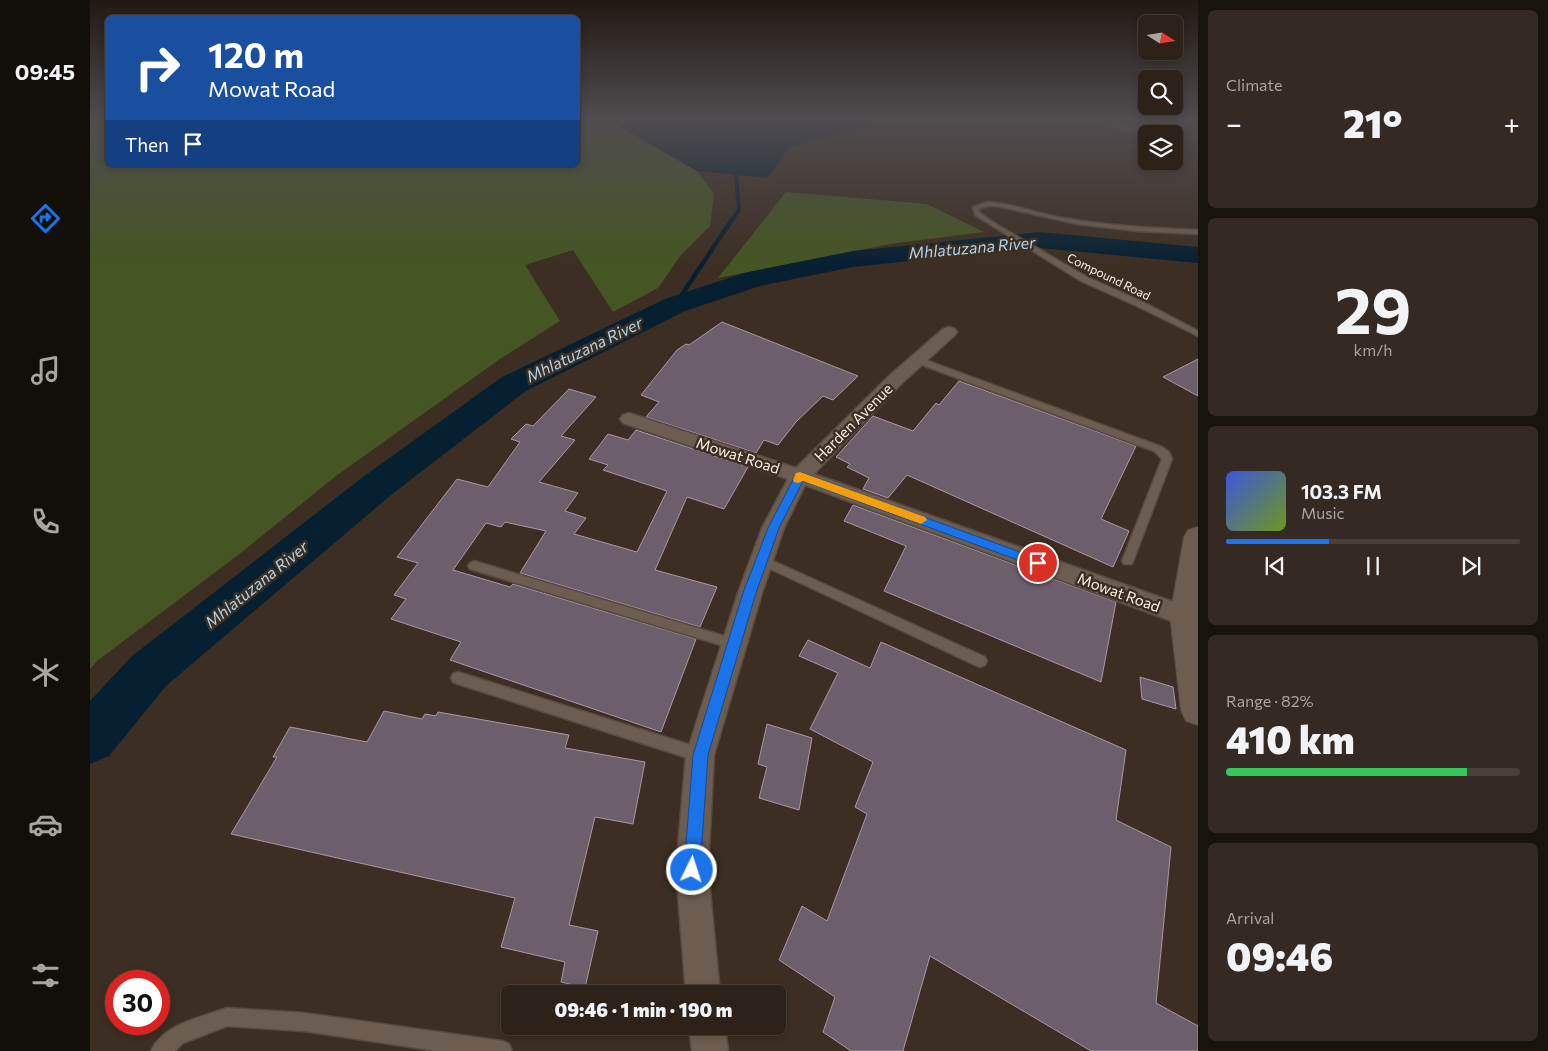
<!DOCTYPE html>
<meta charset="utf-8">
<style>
:root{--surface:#2d221a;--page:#352a23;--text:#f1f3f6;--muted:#a7a4a2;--line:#483f39;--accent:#1a73e8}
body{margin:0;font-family:Commissioner,sans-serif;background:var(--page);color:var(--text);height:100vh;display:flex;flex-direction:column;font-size:19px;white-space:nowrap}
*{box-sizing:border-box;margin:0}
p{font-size:16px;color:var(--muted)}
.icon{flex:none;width:28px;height:28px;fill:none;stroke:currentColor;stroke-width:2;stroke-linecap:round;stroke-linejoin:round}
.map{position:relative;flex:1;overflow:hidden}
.panel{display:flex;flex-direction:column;gap:10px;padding:10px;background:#19130e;width:350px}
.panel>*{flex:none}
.guide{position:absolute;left:15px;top:15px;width:475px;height:152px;border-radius:8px;box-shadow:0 2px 8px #0003,0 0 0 1px var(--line);background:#1a4fa0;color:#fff;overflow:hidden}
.needle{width:32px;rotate:102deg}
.buttons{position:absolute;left:1048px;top:15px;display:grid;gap:10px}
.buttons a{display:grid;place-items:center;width:45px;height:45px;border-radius:8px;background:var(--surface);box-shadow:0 2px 8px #0003,0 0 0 1px var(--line);font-size:25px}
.speed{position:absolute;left:15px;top:970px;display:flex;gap:10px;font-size:25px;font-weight:700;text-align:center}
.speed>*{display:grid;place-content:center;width:65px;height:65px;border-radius:50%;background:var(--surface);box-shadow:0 2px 8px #0003,0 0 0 1px var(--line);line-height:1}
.speed .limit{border:8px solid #d22;background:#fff;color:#111}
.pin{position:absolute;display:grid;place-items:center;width:42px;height:42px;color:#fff;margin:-21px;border:2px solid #fff;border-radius:50%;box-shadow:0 1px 5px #0007}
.me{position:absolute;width:55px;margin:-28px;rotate:4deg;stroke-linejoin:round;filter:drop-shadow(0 0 4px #0008)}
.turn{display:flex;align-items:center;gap:18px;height:105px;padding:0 20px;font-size:22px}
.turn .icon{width:65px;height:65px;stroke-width:2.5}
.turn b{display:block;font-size:35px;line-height:42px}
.then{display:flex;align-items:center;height:48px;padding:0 20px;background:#0003;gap:10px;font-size:19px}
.big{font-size:38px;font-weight:800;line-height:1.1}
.panel .tile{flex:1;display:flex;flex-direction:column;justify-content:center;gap:8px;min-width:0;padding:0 18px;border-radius:8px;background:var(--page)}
.panel .dial{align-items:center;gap:0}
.dial b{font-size:65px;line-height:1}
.song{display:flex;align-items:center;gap:15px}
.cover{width:60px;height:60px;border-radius:8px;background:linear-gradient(135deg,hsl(230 70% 55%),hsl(80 70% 35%))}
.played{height:5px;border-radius:2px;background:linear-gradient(90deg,var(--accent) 35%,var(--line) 35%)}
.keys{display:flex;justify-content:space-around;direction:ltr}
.heat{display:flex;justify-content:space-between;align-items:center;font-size:28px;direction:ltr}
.charge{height:8px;border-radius:4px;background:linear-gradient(90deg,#34c759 82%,var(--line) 0)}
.trip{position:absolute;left:411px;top:985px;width:285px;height:50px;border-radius:8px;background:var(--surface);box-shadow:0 2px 8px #0003,0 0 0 1px var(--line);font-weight:800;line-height:50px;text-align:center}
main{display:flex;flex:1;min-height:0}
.menu{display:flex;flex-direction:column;width:90px;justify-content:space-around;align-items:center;background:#120e0a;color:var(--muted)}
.menu .icon{width:35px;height:35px}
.menu .active{color:var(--accent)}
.menu b{font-size:22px;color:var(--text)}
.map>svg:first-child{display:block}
.green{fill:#455523}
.water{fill:#072031}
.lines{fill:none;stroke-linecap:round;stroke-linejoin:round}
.stream-far1{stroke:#072031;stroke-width:4}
.stream{stroke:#072031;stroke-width:4.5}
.river{fill:#072031;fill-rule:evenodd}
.building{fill:#6d5e6c;stroke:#a898a7}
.service-casing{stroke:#574a40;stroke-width:3}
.minor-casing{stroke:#574a40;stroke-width:3}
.tertiary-casing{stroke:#574a40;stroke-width:2}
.service{fill:#6d5d50;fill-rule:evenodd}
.minor{fill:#6d5d50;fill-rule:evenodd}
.tertiary{fill:#6d5d50;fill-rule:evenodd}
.route{fill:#1a73e8;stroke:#114b97}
.slow{fill:#f59e0b}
.labels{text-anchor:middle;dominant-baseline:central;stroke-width:5;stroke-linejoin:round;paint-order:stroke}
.far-street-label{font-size:12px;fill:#faf0e9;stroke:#3c2e22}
.street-label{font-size:15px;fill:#faf0e9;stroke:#3c2e22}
.water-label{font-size:16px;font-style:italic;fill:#add3f0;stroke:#3c2e22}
</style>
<main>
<nav class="menu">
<b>09:45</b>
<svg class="icon active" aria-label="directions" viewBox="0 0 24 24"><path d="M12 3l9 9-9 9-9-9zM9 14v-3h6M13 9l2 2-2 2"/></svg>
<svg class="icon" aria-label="music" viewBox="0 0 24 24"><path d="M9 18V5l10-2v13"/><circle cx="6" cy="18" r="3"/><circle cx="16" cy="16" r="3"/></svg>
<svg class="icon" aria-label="phone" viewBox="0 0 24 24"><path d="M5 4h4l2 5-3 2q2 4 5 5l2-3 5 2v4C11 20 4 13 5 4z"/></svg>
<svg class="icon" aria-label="climate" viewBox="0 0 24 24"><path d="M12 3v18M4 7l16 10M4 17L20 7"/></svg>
<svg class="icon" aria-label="car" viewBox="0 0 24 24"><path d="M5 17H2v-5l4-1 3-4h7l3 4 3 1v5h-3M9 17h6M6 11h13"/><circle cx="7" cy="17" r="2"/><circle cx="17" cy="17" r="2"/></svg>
<svg class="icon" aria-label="filters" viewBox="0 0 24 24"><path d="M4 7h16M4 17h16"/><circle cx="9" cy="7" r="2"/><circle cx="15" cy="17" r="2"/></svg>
</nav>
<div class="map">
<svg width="1108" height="1051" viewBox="0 0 1108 1051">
<rect width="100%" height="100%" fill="#3c2e22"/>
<g class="green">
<path d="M 0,118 L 17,118 L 18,165 L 488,165 L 488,118 L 515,118 L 607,171 L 624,194 L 620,226 L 591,255 L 568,288 L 523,312 L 483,250 L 435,265 L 470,321 L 410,359 L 246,476 L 152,552 L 7,661 L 0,669 Z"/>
<path d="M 696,192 L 837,204 L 894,232 L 800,244 L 628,278 Z"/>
</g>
<path class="water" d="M 515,118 L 812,118 L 699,147 L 678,178 L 607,171 Z"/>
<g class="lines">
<path class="stream-far1" d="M 643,219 L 649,210 L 646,175"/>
<path class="stream" d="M 585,305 L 643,218"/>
<path class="river" d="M 950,232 L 1108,247 L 1108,263 L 950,248 L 915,251 L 763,267 L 670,286 L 595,311 L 436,391 L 301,495 L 76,686 L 19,756 L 0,764 L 0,701 L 42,656 L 273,477 L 412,377 L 575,299 L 654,273 L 763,251 Z"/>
</g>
<g class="building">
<path d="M 632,322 L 768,376 L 743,400 L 733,396 L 706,422 L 688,445 L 674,440 L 666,453 L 556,417 L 569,402 L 551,395 L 587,350 L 596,344 L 599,345 Z"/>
<path d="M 1108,359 L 1108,396 L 1073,377 Z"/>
<path d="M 869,381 L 1046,446 L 1011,519 L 1039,531 L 1023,567 L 817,475 L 798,498 L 773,489 L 779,478 L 757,467 L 760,464 L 746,457 L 783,416 L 823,431 L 846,403 L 849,405 Z"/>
<path d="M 479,389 L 506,397 L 471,436 L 485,440 L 449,482 L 488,493 L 475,511 L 496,518 L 484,534 L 547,552 L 577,491 L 513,470 L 518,465 L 499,459 L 518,434 L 538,440 L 546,430 L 658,467 L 634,509 L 597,497 L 565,570 L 627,587 L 610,627 L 430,573 L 456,531 L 415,522 L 411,527 L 396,523 L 363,570 L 420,587 L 423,584 L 606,639 L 571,732 L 360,660 L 371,642 L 301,619 L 316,599 L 304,595 L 328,563 L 307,557 L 367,479 L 398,487 L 430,442 L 421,439 L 436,424 L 443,426 Z"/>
<path d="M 763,505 L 1026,602 L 1011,682 L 794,591 L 816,546 L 754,521 Z"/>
<path d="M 718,640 L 780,668 L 791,642 L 1036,750 L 1026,820 L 1081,847 L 1066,1003 L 1108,1026 L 1108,1051 L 1001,1051 L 840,956 L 813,1051 L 761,1051 L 733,1032 L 745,997 L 689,960 L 712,906 L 737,921 L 777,814 L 765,807 L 783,762 L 720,729 L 748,673 L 709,656 Z"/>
<path d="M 1050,677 L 1083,687 L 1086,709 L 1052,699 Z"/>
<path d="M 294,711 L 332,719 L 335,714 L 346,716 L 348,712 L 479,735 L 475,748 L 555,762 L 543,824 L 505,817 L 479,925 L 508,931 L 495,988 L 471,982 L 475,962 L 411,947 L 425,898 L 141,834 L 187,757 L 183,757 L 200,727 L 277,742 Z"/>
<path d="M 677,724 L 722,738 L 709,810 L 669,798 L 677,767 L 668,764 Z"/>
</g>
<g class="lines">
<g class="service-casing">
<g id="service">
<path d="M 1077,118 L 1083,118 C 1066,133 1040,135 1020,125 L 1023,123 C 1043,128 1060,131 1077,118 Z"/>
<path d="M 1103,118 L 1108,118 L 1108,120 L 1104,119 Z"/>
<path d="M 898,202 C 924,204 948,214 973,218 C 1018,226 1063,228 1108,230 L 1108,234 L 1048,231 L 987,224 L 907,206 L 898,206 L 888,209 L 890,213 L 909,226 L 997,277 L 1055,303 L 1108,331 L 1108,336 L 1049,307 L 991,281 L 885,215 L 883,207 Z"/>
<path d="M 827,357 L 1072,447 L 1079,452 L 1082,459 L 1042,564 L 1034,564 L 1032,561 L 1072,459 L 1064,451 L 824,362 L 823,360 Z"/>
<path d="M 672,556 L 895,657 L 897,661 L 895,665 L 890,667 L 885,665 L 668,563 L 666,560 L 668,557 Z"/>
<path d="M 384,561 L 644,639 L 649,640 L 651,644 L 649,648 L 644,649 L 380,569 L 378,566 L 380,563 Z"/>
<path d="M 368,672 L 610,748 L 615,750 L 617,755 L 615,760 L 610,762 L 368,684 L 363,682 L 361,678 L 363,674 Z"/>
<path d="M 137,1008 L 214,1013 L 412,1041 L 419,1044 L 422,1051 L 347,1051 L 214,1031 L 137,1026 L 93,1043 L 85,1051 L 61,1051 C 73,1024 112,1017 137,1008 Z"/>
</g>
</g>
<g class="minor-casing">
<g id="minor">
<path d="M 859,327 L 865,329 L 867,332 L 865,335 L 810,385 L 724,474 L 1103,609 L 1107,616 L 1103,623 L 1095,626 L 715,485 L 694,528 L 672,593 L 624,755 L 618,870 L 630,994 L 596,994 L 586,870 L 596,755 L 648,593 L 672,528 L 698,479 L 533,423 L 530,419 L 533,415 L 539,413 L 545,415 L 706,468 L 798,377 L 853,329 Z"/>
<path d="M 599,1026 L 635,1026 L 638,1051 L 602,1051 Z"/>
</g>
</g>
<g class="tertiary-casing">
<path id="tertiary" d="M 1108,527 L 1108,725 L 1096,721 L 1091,710 L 1080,616 L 1094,537 L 1098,530 Z"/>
</g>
<use href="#service" class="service"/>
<use href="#minor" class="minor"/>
<use href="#tertiary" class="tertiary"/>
</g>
<linearGradient id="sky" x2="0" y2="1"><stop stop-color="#211913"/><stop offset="0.45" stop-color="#504c4f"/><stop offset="1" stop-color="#504c4f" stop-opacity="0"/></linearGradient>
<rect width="1108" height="265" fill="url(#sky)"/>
<path class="route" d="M 710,472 L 952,560 L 954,563 L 948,567 L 944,566 L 713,481 L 689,528 L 666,593 L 618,755 L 610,870 L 608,876 L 602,879 L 596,876 L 594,870 L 603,755 L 653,593 L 678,528 L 705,476 Z"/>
<path class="slow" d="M 710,472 L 835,517 L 837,520 L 831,524 L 713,481 L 708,483 L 704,482 L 703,480 L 706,473 Z"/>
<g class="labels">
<g class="far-street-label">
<text transform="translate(1019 276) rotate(26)">Compound Road</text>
</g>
<g class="street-label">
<text transform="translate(763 422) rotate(-45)">Harden Avenue</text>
<text transform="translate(648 455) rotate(18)">Mowat Road</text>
<text transform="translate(1029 592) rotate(20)">Mowat Road</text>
</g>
<g class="water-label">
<text transform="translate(882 247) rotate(-5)">Mhlatuzana River</text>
<text transform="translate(494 349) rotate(-26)">Mhlatuzana River</text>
<text transform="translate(166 584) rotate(-39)">Mhlatuzana River</text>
</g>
</g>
</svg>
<div class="buttons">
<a><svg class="needle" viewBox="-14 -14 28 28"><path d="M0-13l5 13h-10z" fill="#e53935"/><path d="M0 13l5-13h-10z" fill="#a7a4a2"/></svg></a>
<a><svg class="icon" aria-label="search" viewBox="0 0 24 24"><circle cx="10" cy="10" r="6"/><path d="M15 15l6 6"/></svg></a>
<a><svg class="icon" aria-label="layers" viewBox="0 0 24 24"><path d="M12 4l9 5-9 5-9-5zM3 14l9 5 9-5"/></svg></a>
</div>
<div class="speed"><div class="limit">30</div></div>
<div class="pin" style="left:948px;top:563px;background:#d93025"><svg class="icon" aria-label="arrive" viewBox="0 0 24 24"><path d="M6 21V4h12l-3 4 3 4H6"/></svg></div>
<svg class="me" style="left:602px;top:870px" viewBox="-20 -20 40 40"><circle r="17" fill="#1a73e8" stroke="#fff" stroke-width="3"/><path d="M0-11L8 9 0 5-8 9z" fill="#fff"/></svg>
<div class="trip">09:46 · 1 min · 190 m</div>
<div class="guide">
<div class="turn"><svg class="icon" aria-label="right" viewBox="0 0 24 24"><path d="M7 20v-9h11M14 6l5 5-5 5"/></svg><div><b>120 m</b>Mowat Road</div></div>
<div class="then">Then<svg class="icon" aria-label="arrive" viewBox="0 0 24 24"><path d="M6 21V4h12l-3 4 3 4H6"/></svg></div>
</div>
</div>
<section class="panel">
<div class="tile"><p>Climate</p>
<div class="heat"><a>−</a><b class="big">21°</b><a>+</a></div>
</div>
<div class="tile dial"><b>29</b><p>km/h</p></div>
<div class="tile">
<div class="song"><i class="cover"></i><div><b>103.3 FM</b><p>Music</p></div></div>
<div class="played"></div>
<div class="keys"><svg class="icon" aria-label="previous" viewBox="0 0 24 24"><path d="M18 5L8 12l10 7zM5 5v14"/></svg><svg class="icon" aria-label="pause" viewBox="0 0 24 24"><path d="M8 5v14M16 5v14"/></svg><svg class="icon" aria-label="next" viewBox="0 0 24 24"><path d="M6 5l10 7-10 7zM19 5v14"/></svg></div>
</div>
<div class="tile"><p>Range · 82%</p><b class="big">410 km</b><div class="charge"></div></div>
<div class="tile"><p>Arrival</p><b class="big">09:46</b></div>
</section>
</main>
